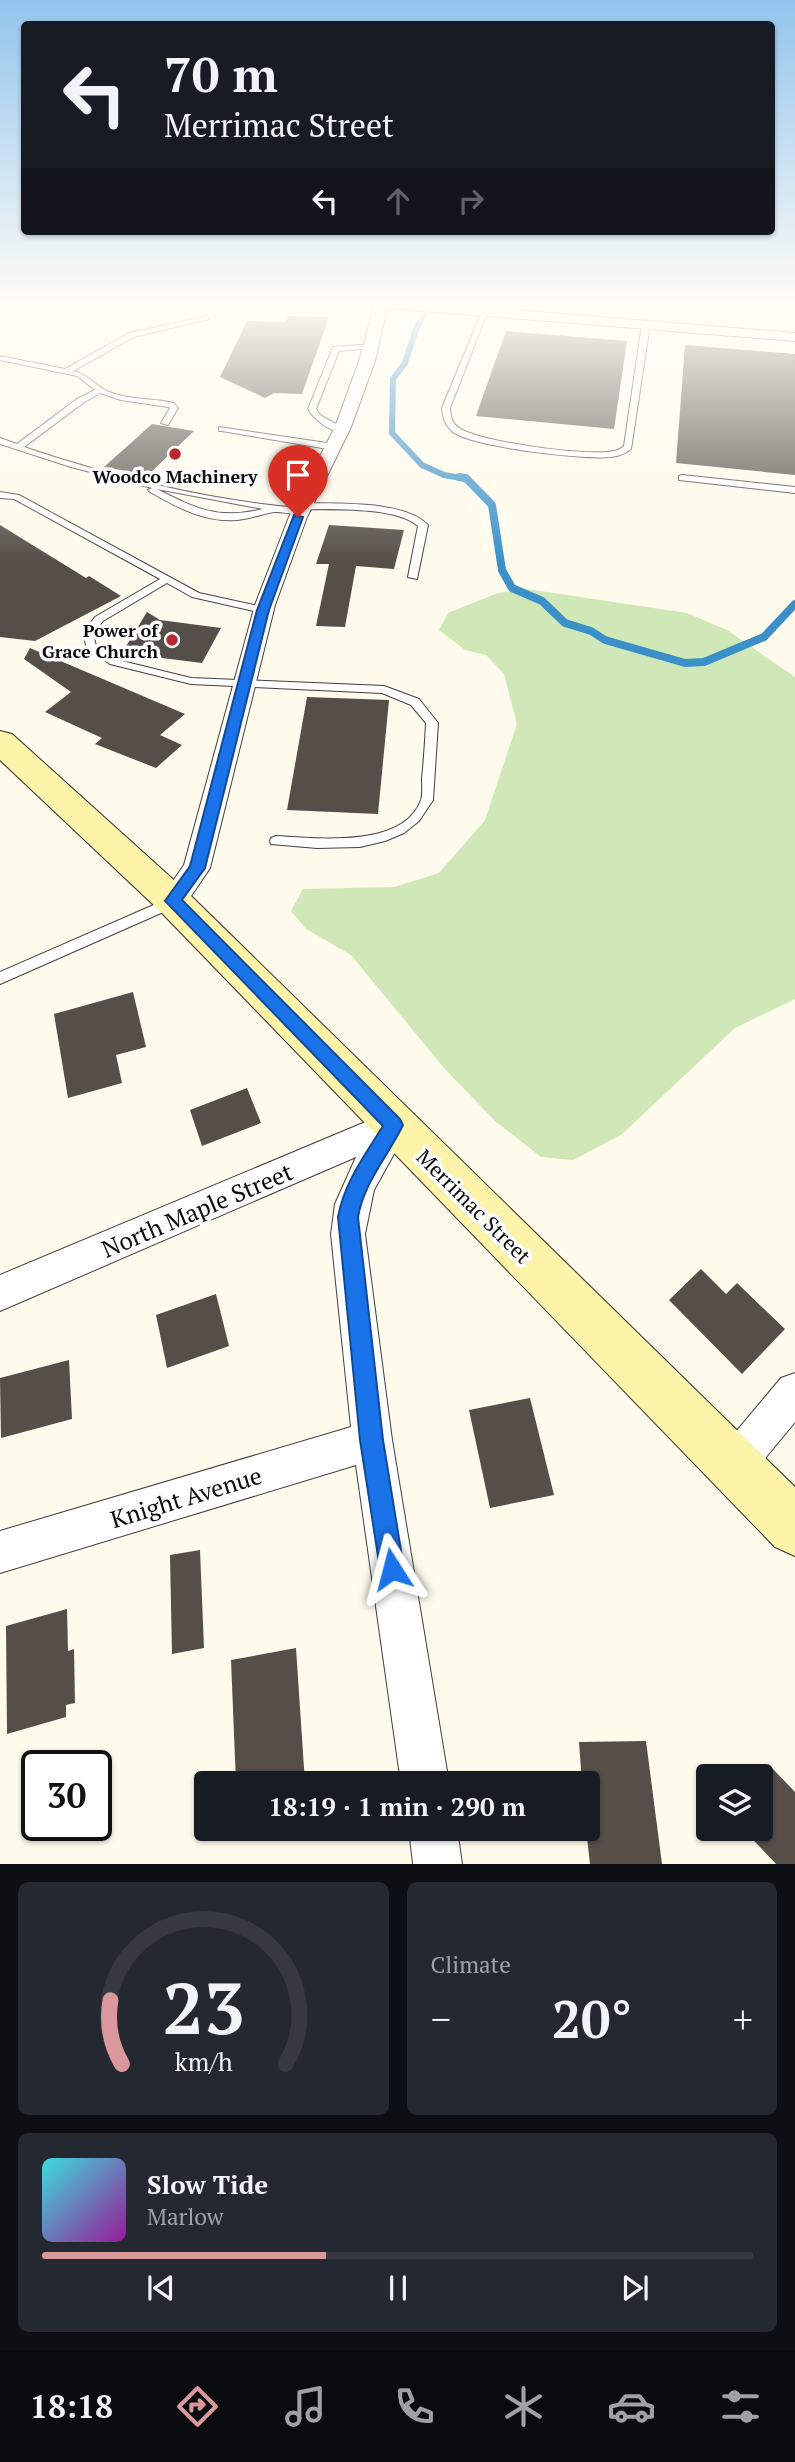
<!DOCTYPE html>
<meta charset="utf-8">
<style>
:root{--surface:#171b24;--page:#242831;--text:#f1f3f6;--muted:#9ea1a6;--line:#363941;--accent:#d8989c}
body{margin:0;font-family:"PT Serif",serif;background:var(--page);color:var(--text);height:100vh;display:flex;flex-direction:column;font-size:26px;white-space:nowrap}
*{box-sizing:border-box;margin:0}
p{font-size:23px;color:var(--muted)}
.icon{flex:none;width:38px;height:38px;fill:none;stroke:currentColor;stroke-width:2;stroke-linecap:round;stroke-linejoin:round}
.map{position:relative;height:1864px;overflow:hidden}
.details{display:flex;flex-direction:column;gap:18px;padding:18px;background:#0d0f14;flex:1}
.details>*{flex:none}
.hud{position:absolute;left:21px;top:21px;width:754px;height:214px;border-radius:7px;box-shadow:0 2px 5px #0004;background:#171b24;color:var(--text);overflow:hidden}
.buttons{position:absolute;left:696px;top:1764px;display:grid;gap:14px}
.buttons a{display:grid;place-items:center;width:77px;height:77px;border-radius:7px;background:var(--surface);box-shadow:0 2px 5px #0004;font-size:35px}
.speed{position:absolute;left:21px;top:1750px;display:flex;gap:14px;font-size:35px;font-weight:700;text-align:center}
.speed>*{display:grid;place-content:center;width:91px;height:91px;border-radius:50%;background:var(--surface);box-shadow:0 2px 5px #0004;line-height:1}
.speed .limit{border:4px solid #111;border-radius:10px;background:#fff;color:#111}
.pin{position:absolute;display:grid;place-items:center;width:60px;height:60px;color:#fff;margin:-72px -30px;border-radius:50% 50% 50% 0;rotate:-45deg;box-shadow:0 0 7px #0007}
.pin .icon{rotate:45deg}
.me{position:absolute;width:77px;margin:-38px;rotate:351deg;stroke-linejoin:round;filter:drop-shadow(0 0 5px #0008)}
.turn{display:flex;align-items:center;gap:24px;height:147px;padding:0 28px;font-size:32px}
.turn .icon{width:91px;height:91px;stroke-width:2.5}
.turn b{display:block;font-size:49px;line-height:60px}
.lanes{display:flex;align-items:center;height:66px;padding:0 28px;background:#0003;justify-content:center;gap:35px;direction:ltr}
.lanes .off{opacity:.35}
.big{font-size:52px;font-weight:700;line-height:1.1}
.details .tile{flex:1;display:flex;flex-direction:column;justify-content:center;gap:10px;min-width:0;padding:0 24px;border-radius:10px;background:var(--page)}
.details .dial{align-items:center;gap:0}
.dial svg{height:182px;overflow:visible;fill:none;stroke:var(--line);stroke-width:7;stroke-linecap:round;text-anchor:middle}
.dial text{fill:var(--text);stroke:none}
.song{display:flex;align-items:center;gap:21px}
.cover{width:84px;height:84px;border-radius:10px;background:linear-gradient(135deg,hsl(180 70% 55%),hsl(300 70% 35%))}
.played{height:7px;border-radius:4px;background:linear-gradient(90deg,var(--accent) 40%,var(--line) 40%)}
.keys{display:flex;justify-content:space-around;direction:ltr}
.heat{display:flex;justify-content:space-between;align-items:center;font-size:38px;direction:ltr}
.details .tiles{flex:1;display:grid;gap:18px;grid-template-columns:1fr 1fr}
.tile:last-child{grid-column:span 2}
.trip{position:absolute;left:194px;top:1771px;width:406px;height:70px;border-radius:7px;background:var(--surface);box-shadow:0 2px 5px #0004;font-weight:700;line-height:70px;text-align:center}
.menu{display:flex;height:112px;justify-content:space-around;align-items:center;background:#090b0e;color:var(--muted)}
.menu .icon{width:49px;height:49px}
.menu .active{color:var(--accent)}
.menu b{font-size:32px;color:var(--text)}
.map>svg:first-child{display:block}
.green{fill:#d0e8b7}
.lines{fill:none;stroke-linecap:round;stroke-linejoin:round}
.stream-far1{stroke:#3b90ca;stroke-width:6}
.stream{stroke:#3b90ca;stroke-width:8}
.building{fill:#554e49}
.service-casing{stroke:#3f3f3f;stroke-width:2}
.minor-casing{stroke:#3f3f3f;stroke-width:2}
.secondary-casing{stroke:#2e2e2e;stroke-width:2}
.service{fill:#fff;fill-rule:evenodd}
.minor{fill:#fff;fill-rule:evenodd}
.secondary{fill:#fdf4a9;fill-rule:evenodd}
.route{fill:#1a73e8;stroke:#114b97;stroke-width:2}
.poi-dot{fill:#b9282e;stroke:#fff;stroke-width:2.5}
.labels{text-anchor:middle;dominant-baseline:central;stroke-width:7;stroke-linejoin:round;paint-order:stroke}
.far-poi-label{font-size:18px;font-weight:bold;fill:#0c0c0c;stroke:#fff}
.street-label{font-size:21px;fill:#0c0c0c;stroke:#fff}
.near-street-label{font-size:24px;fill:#0c0c0c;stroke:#fff}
</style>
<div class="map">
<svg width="795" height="1864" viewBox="0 0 795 1864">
<rect width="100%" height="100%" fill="#fffbec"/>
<path class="green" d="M 527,589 L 687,613 L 727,630 L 795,677 L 795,999 L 735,1028 L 621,1135 L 573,1160 L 541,1157 L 495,1121 L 444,1068 L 351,955 L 306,929 L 291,911 L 303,889 L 394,887 L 439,873 L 485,820 L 517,724 L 504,674 L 486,655 L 465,650 L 439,630 L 448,613 L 498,593 Z"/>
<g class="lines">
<path class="stream-far1" d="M 424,315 L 416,329 L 405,363 L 393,379 L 392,433 L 422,465 L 444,475 L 467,479"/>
<path class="stream" d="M 459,477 L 466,478 L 492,505 L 502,570 L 512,588 L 542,601 L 565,623 L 591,631 L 605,640 L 685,663 L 704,662 L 764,637 L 795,604"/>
</g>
<g class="building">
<path d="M 288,316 L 329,317 L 302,394 L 274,393 L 265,398 L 220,377 L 247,321 L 286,322 Z"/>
<path d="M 506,331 L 627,341 L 614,429 L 476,416 Z"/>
<path d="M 685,345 L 795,354 L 795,475 L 676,463 Z"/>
<path d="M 152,424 L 194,431 L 148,475 L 104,467 Z"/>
<path d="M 0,525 L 86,578 L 89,576 L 121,596 L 35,641 L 0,637 Z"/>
<path d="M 329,525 L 404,530 L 394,569 L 356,566 L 345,627 L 316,626 L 329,564 L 316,564 Z"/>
<path d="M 147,612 L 160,620 L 221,628 L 202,663 L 122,653 Z"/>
<path d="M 30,648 L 185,714 L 160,735 L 182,745 L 156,768 L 95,744 L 102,738 L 45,712 L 71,692 L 24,659 Z"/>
<path d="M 307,697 L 389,700 L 378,814 L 287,810 Z"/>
<path d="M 133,992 L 146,1047 L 116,1055 L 122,1083 L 68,1098 L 54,1014 Z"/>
<path d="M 247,1088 L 261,1123 L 202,1146 L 190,1110 Z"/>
<path d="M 701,1269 L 726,1294 L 737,1283 L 785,1329 L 742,1374 L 669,1300 Z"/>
<path d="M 216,1294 L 229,1346 L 167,1368 L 156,1315 Z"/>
<path d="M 69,1360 L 72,1419 L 1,1438 L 0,1378 Z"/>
<path d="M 530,1398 L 554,1495 L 490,1508 L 469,1410 Z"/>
<path d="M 200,1550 L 204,1648 L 172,1654 L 170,1555 Z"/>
<path d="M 67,1609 L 68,1651 L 74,1649 L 75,1703 L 66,1705 L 66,1717 L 7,1734 L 6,1626 Z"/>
<path d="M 296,1648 L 305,1783 L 236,1783 L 231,1660 Z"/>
<path d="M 646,1741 L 662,1864 L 590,1864 L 586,1829 L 588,1783 L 582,1783 L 579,1742 Z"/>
<path d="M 772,1768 L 795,1792 L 795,1864 L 776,1864 L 743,1829 L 761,1829 L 761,1789 Z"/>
</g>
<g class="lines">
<g class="service-casing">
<g id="service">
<path d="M 704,302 L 712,302 L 714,304 L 711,306 Z"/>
<path d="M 485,309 L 488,311 L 450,408 C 451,416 451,422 458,427 C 475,442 592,457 614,451 C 619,450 620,449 624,446 L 642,324 L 646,322 L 650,324 L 631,449 C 625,454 619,456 611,457 C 585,460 472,447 453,432 C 445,425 443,418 442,408 L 482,311 Z"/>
<path d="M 207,316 L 209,319 L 134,337 L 73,371 C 88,374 94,385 107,391 C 127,400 152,398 174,403 L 178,408 L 168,425 L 161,423 L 170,408 L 168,407 L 121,400 L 100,393 L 83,403 L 24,447 C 109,476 211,501 301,508 L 298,506 L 303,503 C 336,504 404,500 428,525 L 417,579 L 408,577 L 418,526 C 395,506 333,510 303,509 L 306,511 C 297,517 284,511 274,512 C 262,514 250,519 237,520 C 205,523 177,507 150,492 L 148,490 L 152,488 L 71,467 L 0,444 L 0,438 L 17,444 L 77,399 L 95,390 L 77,376 L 0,360 L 0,356 L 65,369 L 129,333 ZM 157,489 L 263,509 C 219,520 196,509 157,489 Z"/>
<path d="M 374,344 L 375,346 L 371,348 L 339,351 L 316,409 L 320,415 L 345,429 L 345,433 C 331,432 315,421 308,409 L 333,347 Z"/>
<path d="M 219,427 L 334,444 L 338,447 L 334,450 L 222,431 L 219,431 Z"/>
<path d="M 682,475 L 795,487 L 795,493 L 679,480 L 679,476 Z"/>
<path d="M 0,492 L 19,495 L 199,593 L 267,608 L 268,610 L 263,613 L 192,597 L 167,583 L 103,621 L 93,633 L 96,646 L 118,660 L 191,678 L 384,686 L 419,699 L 438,723 L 433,800 L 419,821 L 404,833 L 385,841 L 360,847 L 317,848 L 271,844 L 270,841 L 271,838 L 276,836 C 316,838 403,849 421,800 C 423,794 422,784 422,778 C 424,760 425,742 426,723 L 411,705 L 382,693 L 191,684 L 110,664 L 87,649 L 83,633 L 95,617 L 160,579 L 14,499 L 0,498 Z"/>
<path d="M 172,897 L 177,898 L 179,902 L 177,906 L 0,984 L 0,972 Z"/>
</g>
</g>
<g class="minor-casing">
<g id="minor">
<path d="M 358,302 L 415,302 L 795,333 L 795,341 L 387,308 L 375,361 L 351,427 L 307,517 L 275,605 L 210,868 L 183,908 L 173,911 L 163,908 L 159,901 L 184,865 L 255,605 L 289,517 L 335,427 L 359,361 L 374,307 L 360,305 Z"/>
<path d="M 394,1110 L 405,1115 L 410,1125 L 374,1190 L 365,1234 L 392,1440 L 449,1783 L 401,1783 L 356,1465 L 0,1573 L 0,1531 L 351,1427 L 331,1234 L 335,1204 L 356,1157 L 0,1311 L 0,1275 Z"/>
<path d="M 795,1373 L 795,1422 L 747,1480 L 733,1486 L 719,1480 L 713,1466 L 719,1452 L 781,1378 Z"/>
<path d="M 409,1829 L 457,1829 L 462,1864 L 413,1864 Z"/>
</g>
</g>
<g class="secondary-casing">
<path id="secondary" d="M 0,731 L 12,734 L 186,891 L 795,1487 L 795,1556 L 775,1547 L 160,911 L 0,760 Z"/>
</g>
<use href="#service" class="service"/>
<use href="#minor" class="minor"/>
<use href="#secondary" class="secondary"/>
</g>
<linearGradient id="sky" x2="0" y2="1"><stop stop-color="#92c4ed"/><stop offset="0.54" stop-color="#fffdf6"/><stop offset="1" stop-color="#fffdf6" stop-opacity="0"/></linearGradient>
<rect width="795" height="563" fill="url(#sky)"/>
<path class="route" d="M 294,515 L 303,517 L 269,610 L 205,868 L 182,900 L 400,1119 L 403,1125 C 388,1156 364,1182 358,1217 L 383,1440 L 404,1569 L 401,1578 L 392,1581 L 383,1578 L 380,1569 L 360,1440 L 338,1217 C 344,1183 365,1155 383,1126 L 165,901 L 190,866 L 257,610 Z"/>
<g class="poi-dot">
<circle cx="175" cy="454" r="7"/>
<circle cx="172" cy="640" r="7"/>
</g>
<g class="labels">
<g class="far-poi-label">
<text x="175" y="476">Woodco Machinery</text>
<text x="158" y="630" text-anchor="end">Power of<tspan x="158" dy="21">Grace Church</tspan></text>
</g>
<g class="street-label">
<text transform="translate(474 1206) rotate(45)">Merrimac Street</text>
</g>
<g class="near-street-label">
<text transform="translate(197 1210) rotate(-23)">North Maple Street</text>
<text transform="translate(186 1497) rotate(-17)">Knight Avenue</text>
</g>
</g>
</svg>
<div class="buttons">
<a><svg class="icon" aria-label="layers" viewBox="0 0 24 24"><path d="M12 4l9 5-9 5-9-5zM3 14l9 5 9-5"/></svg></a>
</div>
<div class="speed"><div class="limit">30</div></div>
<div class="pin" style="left:298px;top:517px;background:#d93025"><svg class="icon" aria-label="arrive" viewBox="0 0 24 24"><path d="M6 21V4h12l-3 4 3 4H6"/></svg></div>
<svg class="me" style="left:392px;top:1569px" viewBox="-20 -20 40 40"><path d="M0-17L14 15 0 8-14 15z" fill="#1a73e8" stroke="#fff" stroke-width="4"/></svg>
<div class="trip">18:19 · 1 min · 290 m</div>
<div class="hud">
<div class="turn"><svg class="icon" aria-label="left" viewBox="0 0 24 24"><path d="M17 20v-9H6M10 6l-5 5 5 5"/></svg><div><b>70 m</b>Merrimac Street</div></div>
<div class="lanes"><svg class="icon" aria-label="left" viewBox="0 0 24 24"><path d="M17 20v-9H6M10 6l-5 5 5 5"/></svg><svg class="icon off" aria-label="ahead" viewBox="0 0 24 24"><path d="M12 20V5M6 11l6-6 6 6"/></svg><svg class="icon off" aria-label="right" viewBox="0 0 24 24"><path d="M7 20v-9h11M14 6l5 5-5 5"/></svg></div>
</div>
</div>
<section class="details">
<div class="tiles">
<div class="tile dial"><svg viewBox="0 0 100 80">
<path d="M14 69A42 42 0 1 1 86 69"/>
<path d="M14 69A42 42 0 0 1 9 41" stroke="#d8989c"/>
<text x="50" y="56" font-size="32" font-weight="700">23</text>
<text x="50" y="72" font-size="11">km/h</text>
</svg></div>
<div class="tile"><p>Climate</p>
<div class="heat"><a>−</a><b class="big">20°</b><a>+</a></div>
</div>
<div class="tile">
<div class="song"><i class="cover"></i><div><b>Slow Tide</b><p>Marlow</p></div></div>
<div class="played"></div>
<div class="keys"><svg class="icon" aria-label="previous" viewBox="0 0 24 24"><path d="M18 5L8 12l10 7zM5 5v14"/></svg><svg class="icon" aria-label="pause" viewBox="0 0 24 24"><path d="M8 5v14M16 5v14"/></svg><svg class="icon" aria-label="next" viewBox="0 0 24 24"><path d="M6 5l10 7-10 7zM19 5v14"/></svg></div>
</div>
</div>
</section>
<nav class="menu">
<b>18:18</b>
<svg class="icon active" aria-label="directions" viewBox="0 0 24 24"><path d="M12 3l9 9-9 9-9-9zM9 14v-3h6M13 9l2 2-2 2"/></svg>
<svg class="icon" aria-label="music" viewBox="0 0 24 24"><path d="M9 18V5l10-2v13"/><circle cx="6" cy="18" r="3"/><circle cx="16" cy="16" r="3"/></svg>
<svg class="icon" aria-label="phone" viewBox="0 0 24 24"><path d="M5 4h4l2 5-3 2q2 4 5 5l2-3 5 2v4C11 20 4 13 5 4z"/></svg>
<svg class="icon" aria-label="climate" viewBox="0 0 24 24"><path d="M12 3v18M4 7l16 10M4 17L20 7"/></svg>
<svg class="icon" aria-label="car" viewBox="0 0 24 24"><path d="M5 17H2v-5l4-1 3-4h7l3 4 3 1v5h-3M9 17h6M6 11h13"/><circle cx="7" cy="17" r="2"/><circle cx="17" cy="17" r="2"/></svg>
<svg class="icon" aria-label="filters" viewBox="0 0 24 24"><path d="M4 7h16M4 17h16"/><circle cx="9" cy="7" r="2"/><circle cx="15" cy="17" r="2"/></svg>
</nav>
